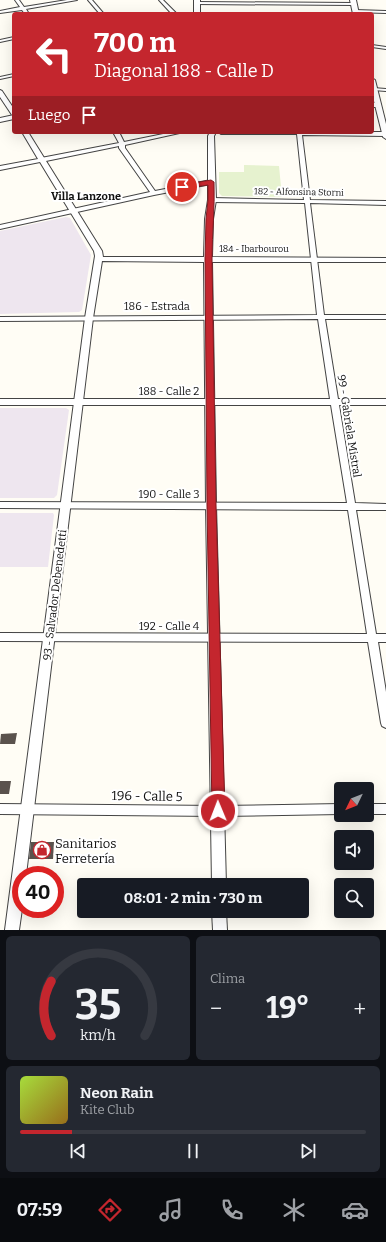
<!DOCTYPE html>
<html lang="es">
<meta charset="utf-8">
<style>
:root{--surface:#171b24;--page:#242831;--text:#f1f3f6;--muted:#9ea1a6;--line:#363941;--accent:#c4262e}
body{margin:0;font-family:Bitter,serif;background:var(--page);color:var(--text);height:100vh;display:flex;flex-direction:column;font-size:15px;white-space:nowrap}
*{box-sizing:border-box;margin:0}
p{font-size:13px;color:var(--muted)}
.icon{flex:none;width:22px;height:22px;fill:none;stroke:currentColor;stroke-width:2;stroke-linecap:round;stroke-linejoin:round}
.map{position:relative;height:930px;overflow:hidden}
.details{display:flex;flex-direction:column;gap:6px;padding:6px;background:#0d0f14;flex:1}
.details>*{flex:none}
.top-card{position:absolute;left:12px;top:12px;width:362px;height:122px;border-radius:4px;box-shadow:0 4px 16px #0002;background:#c4262e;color:#fff;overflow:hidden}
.needle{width:26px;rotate:227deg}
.controls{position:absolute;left:334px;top:782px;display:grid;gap:8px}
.controls a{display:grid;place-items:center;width:40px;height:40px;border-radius:4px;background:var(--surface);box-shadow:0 4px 16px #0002;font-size:20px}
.speed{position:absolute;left:12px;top:866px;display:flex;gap:8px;font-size:20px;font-weight:700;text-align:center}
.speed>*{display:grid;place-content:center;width:52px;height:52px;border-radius:50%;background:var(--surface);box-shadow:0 4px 16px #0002;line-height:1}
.speed .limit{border:6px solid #d22;background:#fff;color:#111}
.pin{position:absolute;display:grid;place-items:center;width:34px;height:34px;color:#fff;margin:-17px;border:2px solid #fff;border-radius:50%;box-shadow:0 1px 4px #0007}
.me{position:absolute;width:44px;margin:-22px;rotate:359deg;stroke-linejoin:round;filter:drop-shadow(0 0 3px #0008)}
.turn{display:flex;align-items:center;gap:14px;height:84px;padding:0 16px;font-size:18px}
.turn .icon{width:52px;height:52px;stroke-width:2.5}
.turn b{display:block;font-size:28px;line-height:34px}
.then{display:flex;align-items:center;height:38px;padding:0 16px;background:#0003;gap:8px;font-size:15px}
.big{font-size:30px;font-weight:700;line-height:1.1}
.details .tile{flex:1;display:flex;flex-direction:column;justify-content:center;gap:6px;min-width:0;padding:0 14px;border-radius:6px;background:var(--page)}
.details .dial{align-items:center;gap:0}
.dial svg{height:104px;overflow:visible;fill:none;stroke:var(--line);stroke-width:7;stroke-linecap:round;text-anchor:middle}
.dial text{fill:var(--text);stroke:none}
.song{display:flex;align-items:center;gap:12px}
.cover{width:48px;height:48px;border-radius:6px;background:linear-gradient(135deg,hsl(80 70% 55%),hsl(40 70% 35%))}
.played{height:4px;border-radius:2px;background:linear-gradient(90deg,var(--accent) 15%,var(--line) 15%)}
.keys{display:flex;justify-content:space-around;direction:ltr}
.heat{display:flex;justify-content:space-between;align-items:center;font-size:22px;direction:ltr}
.details .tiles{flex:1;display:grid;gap:6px;grid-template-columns:1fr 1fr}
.tile:last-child{grid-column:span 2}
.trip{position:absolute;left:77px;top:878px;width:232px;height:40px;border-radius:4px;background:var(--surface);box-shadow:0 4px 16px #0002;font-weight:700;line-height:40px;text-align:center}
.dock{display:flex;height:64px;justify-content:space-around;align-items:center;background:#090b0e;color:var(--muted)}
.dock .icon{width:28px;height:28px}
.dock .active{color:var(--accent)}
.dock b{font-size:18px;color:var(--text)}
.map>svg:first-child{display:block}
.industrial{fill:#eee6ef}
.pitch{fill:#e6f2cf}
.building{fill:#5a524d}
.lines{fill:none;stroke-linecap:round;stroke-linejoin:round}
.minor-casing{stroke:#444;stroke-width:2}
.tertiary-casing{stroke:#444;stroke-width:2}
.minor{fill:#fff;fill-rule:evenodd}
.tertiary{fill:#fff;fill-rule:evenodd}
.route{fill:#c4262e;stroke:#7f191e}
.labels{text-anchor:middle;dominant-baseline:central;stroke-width:4;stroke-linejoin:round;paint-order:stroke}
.far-street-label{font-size:9px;fill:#111;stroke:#fff}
.far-quarter-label{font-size:11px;font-weight:bold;fill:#111;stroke:#fff}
.street-label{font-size:11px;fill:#111;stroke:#fff}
.near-street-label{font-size:13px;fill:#111;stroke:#fff}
.near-poi-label{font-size:13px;fill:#111;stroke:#fff;text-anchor:start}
</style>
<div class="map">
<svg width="386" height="930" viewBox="0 0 386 930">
<rect width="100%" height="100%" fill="#fffdf5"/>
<g class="industrial">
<path d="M 66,217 L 70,218 L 91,255 L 82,310 L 79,312 L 0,314 L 0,231 Z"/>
<path d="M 0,408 L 66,408 L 69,410 L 57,495 L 54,498 L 0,498 Z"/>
<path d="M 0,513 L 53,513 L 54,515 L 48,567 L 0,567 Z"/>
</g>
<path class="pitch" d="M 244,165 L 279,166 L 282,197 L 222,196 L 219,193 L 219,172 L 244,172 Z"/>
<g class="building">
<path d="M 17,733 L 15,744 L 0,744 L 1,734 Z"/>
<path d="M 0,781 L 11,781 L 9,794 L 0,794 Z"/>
<path d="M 31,842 L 54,842 L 53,859 L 29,859 Z"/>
</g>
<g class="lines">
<g class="minor-casing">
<g id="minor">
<path d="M 15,0 L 19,0 L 24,7 L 67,0 L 77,0 L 26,9 L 29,14 L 25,14 L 22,10 L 0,13 L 0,11 L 20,7 Z"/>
<path d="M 88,0 L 92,0 L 104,14 L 100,14 Z"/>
<path d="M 159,0 L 163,0 L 176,13 L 197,13 L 199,14 L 164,14 L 171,13 Z"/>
<path d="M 197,2 L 354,3 L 356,4 L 354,5 L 196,4 L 196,2 Z"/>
<path d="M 355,10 L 386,11 L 386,13 L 353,12 L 353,11 Z"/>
<path d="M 14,37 L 14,39 L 0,42 L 0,40 Z"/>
<path d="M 372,45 L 386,47 L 386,49 L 372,47 Z"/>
<path d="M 14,74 L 14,76 L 0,79 L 0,77 Z"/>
<path d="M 373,88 L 386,89 L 386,91 L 373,90 Z"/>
<path d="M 372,103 L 378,103 L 381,105 L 378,107 L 372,107 Z"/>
<path d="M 14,115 L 14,119 L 0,122 L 0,118 Z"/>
<path d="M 113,132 L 119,132 L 124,142 L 173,132 L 184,132 L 125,145 L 125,148 L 155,191 L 211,180 L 214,182 L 211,184 L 154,195 L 0,229 L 0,225 L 150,192 L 119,148 L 119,146 L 41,162 L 38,160 L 41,158 L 119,143 Z"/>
<path d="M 218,132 L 386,132 L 386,136 L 302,135 L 310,200 L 386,201 L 386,205 L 310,203 L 324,315 L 386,315 L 386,319 L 325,319 L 338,399 L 386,399 L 386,405 L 339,405 L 355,503 L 386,504 L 386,510 L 356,510 L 376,634 L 386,634 L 386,642 L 378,642 L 386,692 L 386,728 L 382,726 L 381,723 L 368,642 L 0,641 L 0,633 L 367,634 L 348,510 L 0,508 L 0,502 L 347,503 L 331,405 L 0,405 L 0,399 L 330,399 L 318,319 L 0,321 L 0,317 L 317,315 L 305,203 L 212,202 L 209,200 L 212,198 L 304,200 L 297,134 L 221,134 Z"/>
<path d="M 0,804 L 219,806 L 341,804 L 341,814 L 219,816 L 0,814 Z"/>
<rect x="367" y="804" width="19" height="10"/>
</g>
</g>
<g class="tertiary-casing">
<g id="tertiary">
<rect x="194" y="0" width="6" height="14"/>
<path d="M 350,0 L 356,0 L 359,14 L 353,14 Z"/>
<path d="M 372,78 L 375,80 L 386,124 L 386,139 L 383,137 L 372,93 Z"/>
<path d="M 0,90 L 2,91 L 14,109 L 14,116 L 12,115 L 0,97 Z"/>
<path d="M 22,132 L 28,132 L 102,251 L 103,257 L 204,257 L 205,219 L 208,200 L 208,136 L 210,132 L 216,132 L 214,136 L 216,200 L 213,219 L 212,257 L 386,258 L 386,262 L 212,262 L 216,505 L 226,885 L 212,885 L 206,505 L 204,262 L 102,261 L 93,318 L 26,875 L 21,875 L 22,909 L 19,930 L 5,930 L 85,318 L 95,256 L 94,251 L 40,162 L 0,170 L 0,166 L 38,159 Z"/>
<path d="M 212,911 L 226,911 L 227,930 L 213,930 Z"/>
</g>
</g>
<use href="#minor" class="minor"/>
<use href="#tertiary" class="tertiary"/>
</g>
<path class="route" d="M 211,180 L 214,182 C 215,208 212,233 212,259 L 216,505 L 225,811 L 223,815 L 218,817 L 214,815 L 212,811 L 207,505 L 205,259 L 206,219 L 208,200 L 208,185 L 182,189 L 179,187 L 182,185 Z"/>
<defs>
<g id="shop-ring" transform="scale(0.9)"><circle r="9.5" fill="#fff" stroke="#c4262e" stroke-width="1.5"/><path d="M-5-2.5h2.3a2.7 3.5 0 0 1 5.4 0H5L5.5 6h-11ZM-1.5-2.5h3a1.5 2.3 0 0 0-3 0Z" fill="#c4262e"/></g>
</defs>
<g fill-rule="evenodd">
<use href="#shop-ring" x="42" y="850"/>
</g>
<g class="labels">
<g class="far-street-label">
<text transform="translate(299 192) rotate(1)">182 - Alfonsina Storni</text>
<text x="254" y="249">184 - Ibarbourou</text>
</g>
<g class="far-quarter-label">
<text x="86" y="196">Villa Lanzone</text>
</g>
<g class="street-label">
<text x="157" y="306">186 - Estrada</text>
<text x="169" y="391">188 - Calle 2</text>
<text transform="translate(349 426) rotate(81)">99 - Gabriela Mistral</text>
<text x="169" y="494">190 - Calle 3</text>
<text transform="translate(55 595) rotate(-83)">93 - Salvador Debenedetti</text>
<text x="169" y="626">192 - Calle 4</text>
</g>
<g class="near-street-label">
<text transform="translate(147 796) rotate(1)">196 - Calle 5</text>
</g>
<g class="near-poi-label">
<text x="55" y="843">Sanitarios<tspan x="55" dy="15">Ferretería</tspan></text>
</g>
</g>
</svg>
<div class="controls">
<a><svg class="needle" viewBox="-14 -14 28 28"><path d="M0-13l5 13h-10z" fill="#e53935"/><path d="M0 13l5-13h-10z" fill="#9ea1a6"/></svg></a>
<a><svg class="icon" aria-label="sound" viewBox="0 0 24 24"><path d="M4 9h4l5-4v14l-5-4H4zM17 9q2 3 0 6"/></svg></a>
<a><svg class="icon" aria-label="search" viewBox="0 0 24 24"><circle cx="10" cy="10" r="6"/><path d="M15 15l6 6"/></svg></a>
</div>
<div class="speed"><div class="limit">40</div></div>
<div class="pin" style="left:182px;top:187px;background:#d93025"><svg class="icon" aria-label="arrive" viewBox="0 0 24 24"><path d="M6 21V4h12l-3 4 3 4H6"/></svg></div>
<svg class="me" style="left:218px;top:811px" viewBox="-20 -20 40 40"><circle r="17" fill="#c4262e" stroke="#fff" stroke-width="3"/><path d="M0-11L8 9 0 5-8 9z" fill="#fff"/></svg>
<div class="trip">08:01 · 2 min · 730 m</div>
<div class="top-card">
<div class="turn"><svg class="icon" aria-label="left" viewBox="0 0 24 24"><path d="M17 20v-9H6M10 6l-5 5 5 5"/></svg><div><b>700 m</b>Diagonal 188 - Calle D</div></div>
<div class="then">Luego<svg class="icon" aria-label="arrive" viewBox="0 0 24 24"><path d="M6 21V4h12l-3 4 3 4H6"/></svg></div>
</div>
</div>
<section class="details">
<div class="tiles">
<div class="tile dial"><svg viewBox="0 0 100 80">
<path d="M14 69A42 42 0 1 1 86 69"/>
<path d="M14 69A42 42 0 0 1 14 27" stroke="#c4262e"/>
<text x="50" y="56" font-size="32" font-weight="700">35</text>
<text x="50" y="72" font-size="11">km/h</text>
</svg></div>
<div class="tile"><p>Clima</p>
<div class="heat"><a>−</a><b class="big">19°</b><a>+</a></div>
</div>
<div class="tile">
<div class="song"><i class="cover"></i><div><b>Neon Rain</b><p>Kite Club</p></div></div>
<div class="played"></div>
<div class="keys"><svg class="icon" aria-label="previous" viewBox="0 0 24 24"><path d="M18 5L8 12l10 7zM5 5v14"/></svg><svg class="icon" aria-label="pause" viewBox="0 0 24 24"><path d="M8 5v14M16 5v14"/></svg><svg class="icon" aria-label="next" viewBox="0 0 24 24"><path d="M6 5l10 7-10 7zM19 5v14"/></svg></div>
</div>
</div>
</section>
<nav class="dock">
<b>07:59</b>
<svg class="icon active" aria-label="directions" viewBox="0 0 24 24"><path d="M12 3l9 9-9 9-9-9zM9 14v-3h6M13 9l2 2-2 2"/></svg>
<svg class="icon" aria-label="music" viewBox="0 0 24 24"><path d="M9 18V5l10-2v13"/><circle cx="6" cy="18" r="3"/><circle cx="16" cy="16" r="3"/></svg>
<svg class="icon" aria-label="phone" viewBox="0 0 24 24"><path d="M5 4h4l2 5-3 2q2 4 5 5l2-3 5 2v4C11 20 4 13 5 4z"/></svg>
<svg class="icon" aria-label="climate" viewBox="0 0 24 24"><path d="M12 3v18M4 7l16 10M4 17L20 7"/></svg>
<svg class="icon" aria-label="car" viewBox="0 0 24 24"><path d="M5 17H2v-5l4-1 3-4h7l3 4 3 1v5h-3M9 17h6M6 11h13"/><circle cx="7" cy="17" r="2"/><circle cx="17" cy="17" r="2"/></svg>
</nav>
